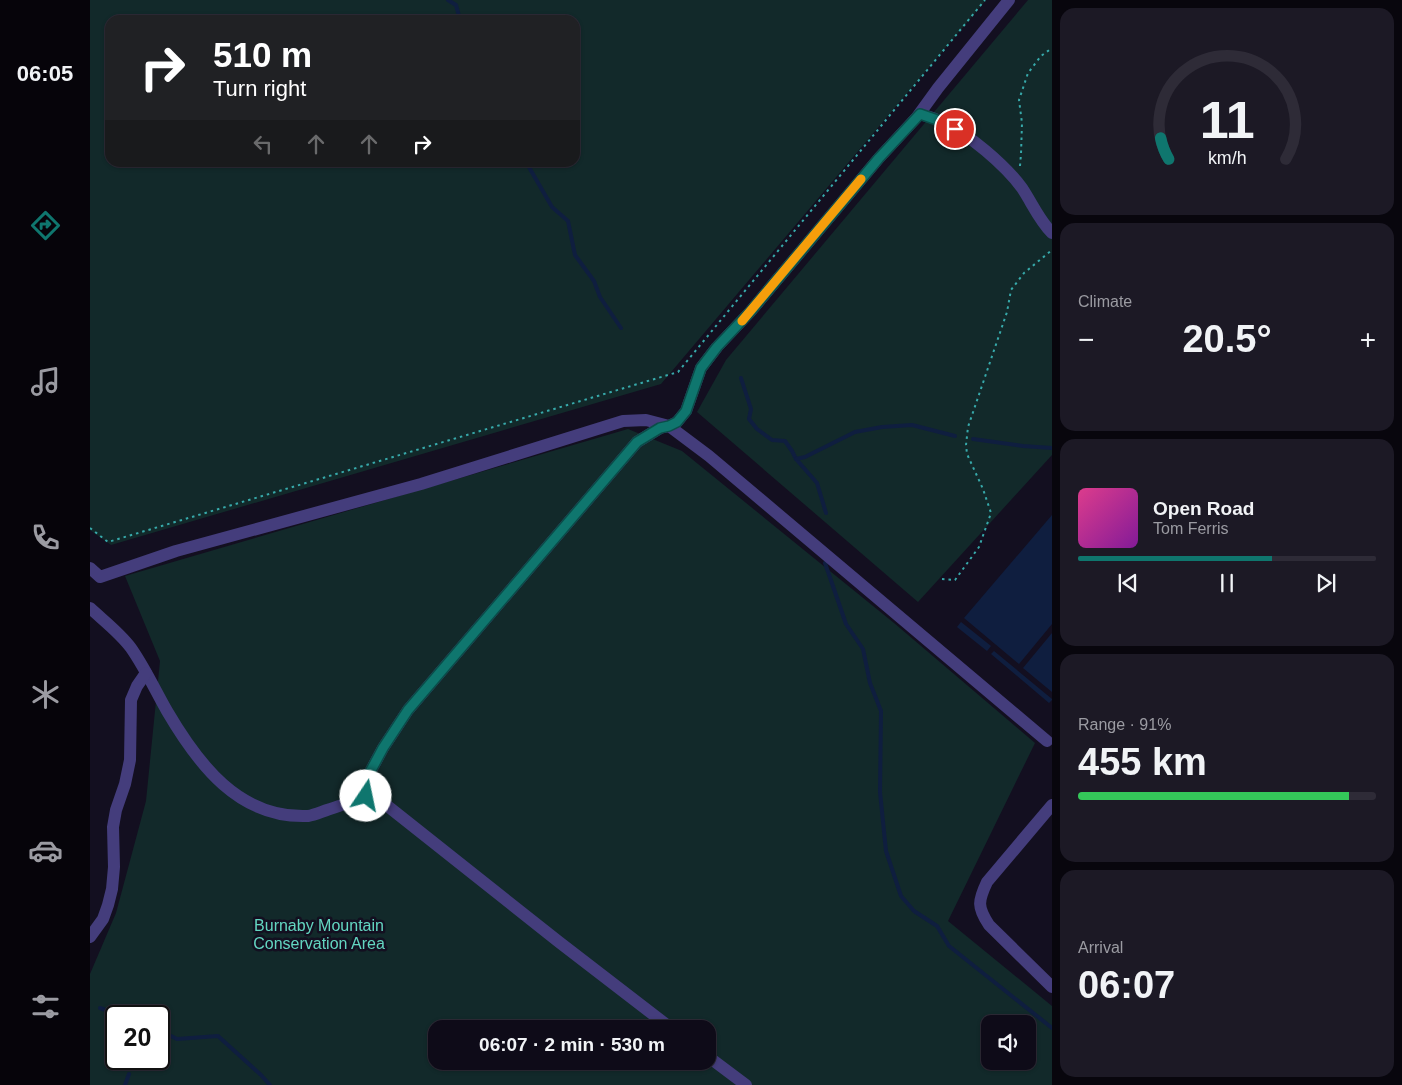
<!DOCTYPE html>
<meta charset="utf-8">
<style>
:root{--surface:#0e0b18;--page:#1c1925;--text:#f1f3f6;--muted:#9b9ba2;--line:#2e2b37;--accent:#0f766e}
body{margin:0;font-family:Helvetica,sans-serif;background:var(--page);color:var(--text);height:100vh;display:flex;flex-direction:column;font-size:19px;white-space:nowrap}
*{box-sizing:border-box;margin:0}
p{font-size:16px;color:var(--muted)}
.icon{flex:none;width:28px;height:28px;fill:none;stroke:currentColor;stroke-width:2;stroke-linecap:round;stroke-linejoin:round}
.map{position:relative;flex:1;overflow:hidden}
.panel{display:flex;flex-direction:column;gap:8px;padding:8px;background:#08060d;width:350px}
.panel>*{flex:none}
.hud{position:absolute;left:15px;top:15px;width:475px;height:152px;border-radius:15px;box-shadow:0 1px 4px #0004,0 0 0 1px var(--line);background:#202124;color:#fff;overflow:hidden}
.controls{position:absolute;left:891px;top:1015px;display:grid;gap:10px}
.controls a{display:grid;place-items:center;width:55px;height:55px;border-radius:10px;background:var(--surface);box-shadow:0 1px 4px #0004,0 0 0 1px var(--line);font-size:25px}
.speed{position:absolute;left:15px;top:1005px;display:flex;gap:10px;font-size:25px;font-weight:700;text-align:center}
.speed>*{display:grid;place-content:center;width:65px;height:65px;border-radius:50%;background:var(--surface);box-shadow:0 1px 4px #0004,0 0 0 1px var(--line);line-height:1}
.speed .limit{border:2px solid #111;border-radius:8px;background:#fff;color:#111}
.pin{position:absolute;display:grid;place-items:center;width:42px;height:42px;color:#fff;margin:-21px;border:2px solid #fff;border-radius:50%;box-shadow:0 1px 5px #0007}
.me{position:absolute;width:55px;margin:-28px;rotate:11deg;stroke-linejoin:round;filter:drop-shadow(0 0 4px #0008)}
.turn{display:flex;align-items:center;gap:18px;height:105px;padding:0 25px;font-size:22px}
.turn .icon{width:65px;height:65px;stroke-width:2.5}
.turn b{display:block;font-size:35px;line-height:42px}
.lanes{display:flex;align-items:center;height:48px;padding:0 25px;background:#0003;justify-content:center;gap:25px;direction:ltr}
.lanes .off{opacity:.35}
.big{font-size:38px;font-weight:600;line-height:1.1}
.panel .card{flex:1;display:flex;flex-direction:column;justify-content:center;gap:8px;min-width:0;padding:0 18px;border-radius:15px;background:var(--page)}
.panel .dial{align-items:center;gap:0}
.dial svg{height:130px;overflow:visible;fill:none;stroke:var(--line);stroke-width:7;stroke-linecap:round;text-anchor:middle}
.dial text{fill:var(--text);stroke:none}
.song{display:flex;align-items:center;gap:15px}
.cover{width:60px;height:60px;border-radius:8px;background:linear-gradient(135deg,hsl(330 70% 55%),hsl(290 70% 35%))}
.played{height:5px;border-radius:2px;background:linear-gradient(90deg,var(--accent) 65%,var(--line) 65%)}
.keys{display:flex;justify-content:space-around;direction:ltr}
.heat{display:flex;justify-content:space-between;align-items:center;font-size:28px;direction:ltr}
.charge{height:8px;border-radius:4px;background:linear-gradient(90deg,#34c759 91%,var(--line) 0)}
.trip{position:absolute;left:338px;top:1020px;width:288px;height:50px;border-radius:15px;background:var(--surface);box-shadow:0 1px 4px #0004,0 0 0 1px var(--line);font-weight:600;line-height:50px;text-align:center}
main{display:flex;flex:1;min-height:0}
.tabs{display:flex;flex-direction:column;width:90px;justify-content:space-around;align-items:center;background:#06040a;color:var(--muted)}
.tabs .icon{width:35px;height:35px}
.tabs .on{color:var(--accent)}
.tabs b{font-size:22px;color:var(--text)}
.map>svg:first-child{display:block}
.green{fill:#12292a;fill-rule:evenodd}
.water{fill:#0f1e3f}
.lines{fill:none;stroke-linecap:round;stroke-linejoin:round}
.stream{stroke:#0f1e3f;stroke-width:4}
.path{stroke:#37a9aa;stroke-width:2;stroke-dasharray:2.5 4;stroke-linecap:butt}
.minor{stroke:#443d7c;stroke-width:12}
.route-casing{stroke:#0a4d48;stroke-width:12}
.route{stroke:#0f766e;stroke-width:9}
.slow{stroke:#f59e0b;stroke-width:9}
.labels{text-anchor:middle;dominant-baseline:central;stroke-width:5;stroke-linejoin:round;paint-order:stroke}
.park-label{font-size:16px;fill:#63d6c1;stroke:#130f20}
</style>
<main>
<nav class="tabs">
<b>06:05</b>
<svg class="icon on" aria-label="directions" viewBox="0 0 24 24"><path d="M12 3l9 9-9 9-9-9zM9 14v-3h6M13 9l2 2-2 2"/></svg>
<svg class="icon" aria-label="music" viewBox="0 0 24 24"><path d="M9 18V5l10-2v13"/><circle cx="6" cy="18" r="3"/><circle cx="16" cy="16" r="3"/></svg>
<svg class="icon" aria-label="phone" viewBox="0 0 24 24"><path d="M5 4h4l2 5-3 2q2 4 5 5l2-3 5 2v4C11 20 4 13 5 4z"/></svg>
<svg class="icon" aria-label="climate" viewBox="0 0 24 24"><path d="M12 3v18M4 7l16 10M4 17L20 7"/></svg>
<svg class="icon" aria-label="car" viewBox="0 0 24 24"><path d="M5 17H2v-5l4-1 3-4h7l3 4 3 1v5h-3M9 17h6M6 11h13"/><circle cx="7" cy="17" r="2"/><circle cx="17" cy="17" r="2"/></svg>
<svg class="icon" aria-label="filters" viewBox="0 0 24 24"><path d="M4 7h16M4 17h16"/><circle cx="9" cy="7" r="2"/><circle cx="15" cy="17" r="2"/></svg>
</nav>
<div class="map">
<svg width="962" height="1085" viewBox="0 0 962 1085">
<rect width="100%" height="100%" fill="#130f20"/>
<g class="green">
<path d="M 0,0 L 896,0 L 571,384 L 21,545 L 0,530 ZM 20,20 L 485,20 L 485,162 L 20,162 Z"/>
<path d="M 938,0 L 962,0 L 962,455 L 828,602 L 607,412 L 636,360 Z"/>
<path d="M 538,429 L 592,451 L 804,623 L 945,743 L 858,921 L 962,1006 L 962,1085 L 0,1085 L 0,974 L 26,913 L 56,801 L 70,661 L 35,576 ZM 26,1016 L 69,1016 L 69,1059 L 26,1059 ZM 900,1024 L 938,1024 L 938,1061 L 900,1061 ZM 346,1029 L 616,1029 L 616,1061 L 346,1061 Z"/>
</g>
<g class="water">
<path d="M 962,515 L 962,624 L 929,664 L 874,618 Z"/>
<path d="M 871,622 L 901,646 L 897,651 L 867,627 Z"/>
<path d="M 962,633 L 962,692 L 933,668 Z"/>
<path d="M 904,651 L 962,699 L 962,700 L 959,703 L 901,654 Z"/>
</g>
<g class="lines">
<g class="stream">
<path d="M 358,0 L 366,5 L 370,20"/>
<path d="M 436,162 L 462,207 L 478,221 L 485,255 L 504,281 L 510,297 L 531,328"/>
<path d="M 651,378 L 661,409 L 659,419 L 667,429 L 682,440 L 695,441 L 702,451 L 706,459 L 727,483 L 736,513"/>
<path d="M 883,439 L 933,446 L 962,448"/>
<path d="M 706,459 L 715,457 L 765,432 L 792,427 L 822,425 L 865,436"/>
<path d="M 735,563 L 756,624 L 773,649 L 780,683 L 791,711 L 790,792 L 796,851 L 811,896 L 824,911 L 847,926 L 859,946 L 962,1028"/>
<path d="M 10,1008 L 32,1016 L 45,1014 L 48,1016"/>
<path d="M 69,1030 L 87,1039 L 128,1036 L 171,1075 L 180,1085"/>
<path d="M 35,1085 L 39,1074"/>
</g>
<g class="path">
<path d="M 930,166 L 931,154 L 932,123 L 929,100 L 938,73 L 951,56 L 962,48"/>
<path d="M 0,528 L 18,542 L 588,372 L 895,0"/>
<path d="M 852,579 L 865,580 L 889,547 L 901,513 L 893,489 L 877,454 L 876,445 L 878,427 L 917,312 L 921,290 L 934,273 L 962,250"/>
</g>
<g class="minor">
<path d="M 830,114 C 837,116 845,118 852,122 C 878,133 915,165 932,188 C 942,203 949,220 962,233"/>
<path d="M 0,568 L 10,577 L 86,551 L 331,484 L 533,421 L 556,420 L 579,426 L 619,456 L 957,741"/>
<path d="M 0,608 C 14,621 30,633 41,648 C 55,668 65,690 77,711 C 108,764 149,819 218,816 C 224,815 231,812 237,810 C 250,806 263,801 276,796 L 295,804 L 469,942 L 582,1029"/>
<path d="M 276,796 L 279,774 L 293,748 L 318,710 L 547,442 L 570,428 L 579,426 L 587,422 L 596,411 L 611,368 L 627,347 L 660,312 L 789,158 L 827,117 L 848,88 L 919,0"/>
<path d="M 962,805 L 897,882 C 888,901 887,907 899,925 L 962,987"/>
<path d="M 0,937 L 13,919 L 18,905 L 22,889 L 24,867 L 23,827 L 26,810 L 35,784 L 40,760 L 41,700 L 47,686 L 56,673"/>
<path d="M 616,1055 L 656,1085"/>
</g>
</g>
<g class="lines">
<g class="route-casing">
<path id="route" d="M 276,796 L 279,774 L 293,748 L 318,710 L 547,442 L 570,428 L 579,426 L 587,422 L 596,411 L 611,368 L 627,347 L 660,312 L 789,158 L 830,114 L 853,122 L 865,129"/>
</g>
<use href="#route" class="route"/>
<path class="slow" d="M 652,321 L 771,179"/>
</g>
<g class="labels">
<g class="park-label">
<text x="229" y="925">Burnaby Mountain<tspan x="229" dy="18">Conservation Area</tspan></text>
</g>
</g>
</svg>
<div class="controls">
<a><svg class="icon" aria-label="sound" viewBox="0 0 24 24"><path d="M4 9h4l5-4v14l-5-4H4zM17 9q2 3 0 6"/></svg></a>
</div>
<div class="speed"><div class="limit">20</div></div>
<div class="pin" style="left:865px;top:129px;background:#d93025"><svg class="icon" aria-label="arrive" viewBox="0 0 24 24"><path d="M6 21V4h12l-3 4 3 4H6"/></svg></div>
<svg class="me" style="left:276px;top:796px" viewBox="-20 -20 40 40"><circle r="19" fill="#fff"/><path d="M0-13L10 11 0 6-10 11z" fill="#0f766e"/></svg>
<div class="trip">06:07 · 2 min · 530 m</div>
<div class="hud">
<div class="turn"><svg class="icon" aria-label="right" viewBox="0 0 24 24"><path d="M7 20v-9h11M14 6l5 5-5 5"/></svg><div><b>510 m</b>Turn right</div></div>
<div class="lanes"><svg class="icon off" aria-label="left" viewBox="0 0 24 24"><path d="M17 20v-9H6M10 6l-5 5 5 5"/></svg><svg class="icon off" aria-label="ahead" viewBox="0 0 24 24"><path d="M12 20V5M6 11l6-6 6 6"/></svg><svg class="icon off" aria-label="ahead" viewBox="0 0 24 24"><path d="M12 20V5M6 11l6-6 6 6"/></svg><svg class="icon" aria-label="right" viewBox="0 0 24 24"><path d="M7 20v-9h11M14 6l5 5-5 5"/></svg></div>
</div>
</div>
<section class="panel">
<div class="card dial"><svg viewBox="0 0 100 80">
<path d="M14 69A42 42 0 1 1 86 69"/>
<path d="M14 69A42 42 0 0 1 9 56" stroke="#0f766e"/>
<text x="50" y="56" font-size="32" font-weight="700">11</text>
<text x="50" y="72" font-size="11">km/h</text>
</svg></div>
<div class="card"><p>Climate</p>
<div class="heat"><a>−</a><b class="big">20.5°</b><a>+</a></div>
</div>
<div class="card">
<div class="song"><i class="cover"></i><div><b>Open Road</b><p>Tom Ferris</p></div></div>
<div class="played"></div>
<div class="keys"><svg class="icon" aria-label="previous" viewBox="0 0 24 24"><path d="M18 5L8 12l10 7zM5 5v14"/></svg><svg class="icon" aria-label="pause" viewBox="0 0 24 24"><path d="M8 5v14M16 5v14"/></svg><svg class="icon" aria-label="next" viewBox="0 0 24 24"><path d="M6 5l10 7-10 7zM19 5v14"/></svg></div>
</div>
<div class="card"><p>Range · 91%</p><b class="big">455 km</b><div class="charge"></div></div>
<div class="card"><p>Arrival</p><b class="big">06:07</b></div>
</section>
</main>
